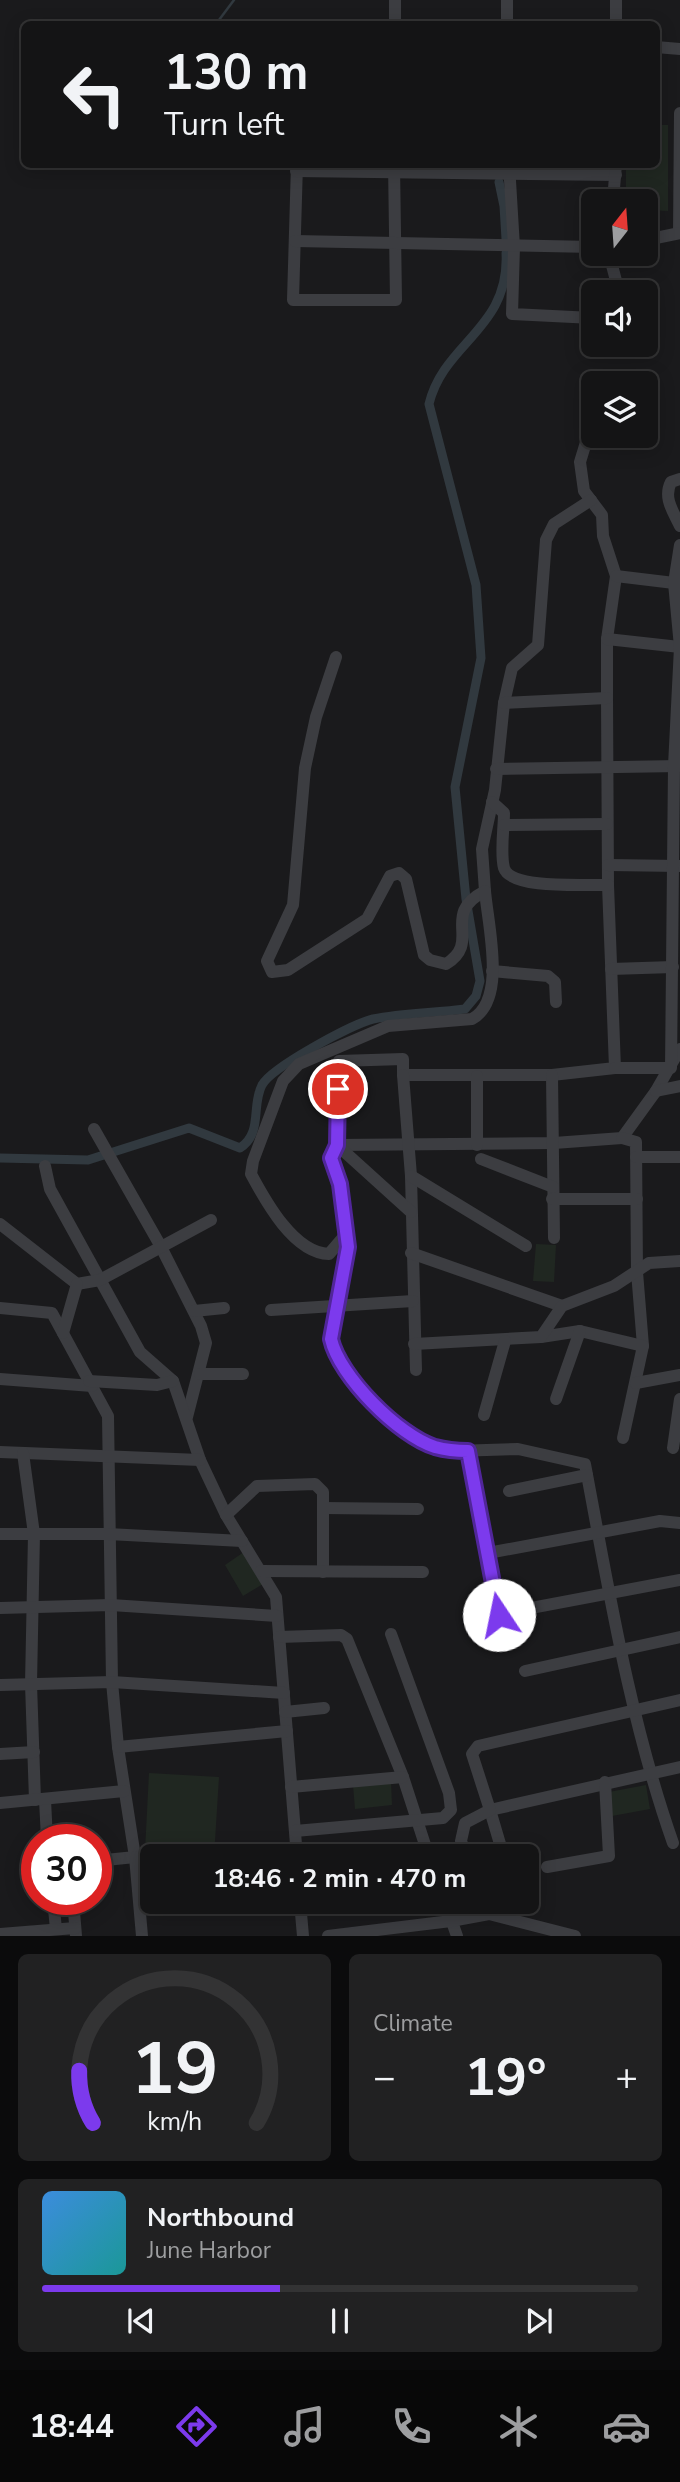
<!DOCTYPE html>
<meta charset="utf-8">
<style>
:root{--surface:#141415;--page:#212122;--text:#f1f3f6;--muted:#9d9ea0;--line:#333334;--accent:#7c3aed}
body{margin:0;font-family:"Nunito Sans",sans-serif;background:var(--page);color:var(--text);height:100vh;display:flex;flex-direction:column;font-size:26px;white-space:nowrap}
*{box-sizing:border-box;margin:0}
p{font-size:23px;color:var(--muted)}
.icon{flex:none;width:38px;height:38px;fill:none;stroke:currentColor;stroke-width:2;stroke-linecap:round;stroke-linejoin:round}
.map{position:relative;height:1936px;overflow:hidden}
.sheet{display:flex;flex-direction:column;gap:18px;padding:18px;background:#0b0b0c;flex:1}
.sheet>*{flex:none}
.guide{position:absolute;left:21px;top:21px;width:639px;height:147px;border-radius:10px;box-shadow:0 4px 18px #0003,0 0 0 2px var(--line);background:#141415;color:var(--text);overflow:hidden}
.needle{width:46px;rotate:17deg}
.buttons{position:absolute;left:581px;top:189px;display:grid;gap:14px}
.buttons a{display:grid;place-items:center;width:77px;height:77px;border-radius:10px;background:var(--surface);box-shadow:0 4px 18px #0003,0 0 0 2px var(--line);font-size:35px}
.speed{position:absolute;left:21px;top:1824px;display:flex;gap:14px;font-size:35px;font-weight:700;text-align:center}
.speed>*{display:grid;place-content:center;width:91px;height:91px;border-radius:50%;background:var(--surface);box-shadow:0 4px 18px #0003,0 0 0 2px var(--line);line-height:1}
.speed .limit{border:10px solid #d22;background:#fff;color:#111}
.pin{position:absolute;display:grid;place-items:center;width:60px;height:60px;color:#fff;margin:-30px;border:4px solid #fff;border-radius:50%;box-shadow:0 2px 7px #0007}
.me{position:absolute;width:77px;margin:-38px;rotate:349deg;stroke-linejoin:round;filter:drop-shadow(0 0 5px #0008)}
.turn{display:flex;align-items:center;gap:24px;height:147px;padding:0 28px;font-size:32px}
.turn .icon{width:91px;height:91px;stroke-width:2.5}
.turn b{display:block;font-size:49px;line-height:60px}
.big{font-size:52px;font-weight:700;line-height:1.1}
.sheet .widget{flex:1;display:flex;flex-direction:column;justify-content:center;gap:10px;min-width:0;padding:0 24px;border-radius:10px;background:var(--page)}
.sheet .dial{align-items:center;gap:0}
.dial svg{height:182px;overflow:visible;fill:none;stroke:var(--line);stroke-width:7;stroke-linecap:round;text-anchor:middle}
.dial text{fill:var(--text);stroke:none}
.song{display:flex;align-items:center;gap:21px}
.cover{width:84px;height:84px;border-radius:10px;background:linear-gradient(135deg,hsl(210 70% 55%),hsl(180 70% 35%))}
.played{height:7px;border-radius:4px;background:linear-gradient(90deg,var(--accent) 40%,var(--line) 40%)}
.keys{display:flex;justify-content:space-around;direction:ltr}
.heat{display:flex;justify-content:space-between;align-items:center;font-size:38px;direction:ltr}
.sheet .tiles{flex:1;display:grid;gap:18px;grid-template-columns:1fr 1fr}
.widget:last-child{grid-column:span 2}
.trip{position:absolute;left:140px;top:1844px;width:399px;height:70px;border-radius:10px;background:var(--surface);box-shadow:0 4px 18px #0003,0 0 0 2px var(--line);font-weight:700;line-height:70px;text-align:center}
.tabs{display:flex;height:112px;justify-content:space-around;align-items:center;background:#080808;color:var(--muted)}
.tabs .icon{width:49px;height:49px}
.tabs .on{color:var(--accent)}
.tabs b{font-size:32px;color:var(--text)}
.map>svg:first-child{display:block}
.green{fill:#202721}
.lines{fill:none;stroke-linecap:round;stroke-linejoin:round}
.stream{stroke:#31393f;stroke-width:2.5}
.canal{stroke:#31393f;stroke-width:9}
.minor{stroke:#3c3d41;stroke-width:12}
.route-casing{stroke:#51269a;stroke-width:18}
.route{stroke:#7c3aed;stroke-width:12}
</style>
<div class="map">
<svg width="680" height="1936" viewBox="0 0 680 1936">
<rect width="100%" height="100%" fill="#1a1a1c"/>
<g class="green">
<path d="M 656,125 L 668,125 L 668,211 L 646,210 L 646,201 L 626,201 L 626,165 L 656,164 Z"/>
<path d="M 536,1244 L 556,1245 L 554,1282 L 533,1281 Z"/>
<path d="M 244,1552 L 263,1584 L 243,1596 L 225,1565 Z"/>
<path d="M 149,1773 L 219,1777 L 214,1857 L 152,1857 L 152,1890 L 143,1890 Z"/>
<path d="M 391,1782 L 392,1805 L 355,1809 L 353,1785 Z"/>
<path d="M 646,1785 L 650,1809 L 612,1816 L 609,1792 Z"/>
</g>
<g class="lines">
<path class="stream" d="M 216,24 L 234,0"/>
<g class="canal">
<path d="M 499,182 L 504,206 L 506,239"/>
<path d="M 0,1158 L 88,1160 L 189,1128 L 240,1148 C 263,1133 251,1106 262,1085 C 272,1067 352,1024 373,1019 C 403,1013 435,1013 465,1009 L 476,996 L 480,981 L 466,899 L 455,787 L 481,658 L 476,585 L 429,404 C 444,342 510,329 506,253"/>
</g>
<g class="minor">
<path d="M 507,0 L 507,24"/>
<path d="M 616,0 L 616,24"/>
<path d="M 395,24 L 395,0"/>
<path d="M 656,47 L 680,49"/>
<path d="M 297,164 L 293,300 L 396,300 L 394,164"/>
<path d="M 509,164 L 514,247 L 512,314 L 593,318"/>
<path d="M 296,171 L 616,175"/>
<path d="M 613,201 L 616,164"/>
<path d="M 679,233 L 680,113"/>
<path d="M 646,240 L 680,233"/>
<path d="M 295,241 L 593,247"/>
<path d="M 609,254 L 619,292"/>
<path d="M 587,439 L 580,462 L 584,491 L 602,515 L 603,536 L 616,576 L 607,639 L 607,698 L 608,885 L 615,1068 L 552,1075 L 403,1075 L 403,1059 L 339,1061 L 337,1145 L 554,1143 L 622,1138 L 656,1091 L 680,1049"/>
<path d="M 680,479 L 671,482 C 663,498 673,511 680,526"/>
<path d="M 616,576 L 674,583"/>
<path d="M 607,639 L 680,647"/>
<path d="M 336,657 L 316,717 L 305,768 L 293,905 L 267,961 L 272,972 L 288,970 L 367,919 L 390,876 L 399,873 L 406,879 L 424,955 L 430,960 L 446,964 C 483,941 439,915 485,891 L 482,849 L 495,790 L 504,703 L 512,668 L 538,645 L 546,540 L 554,524 L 591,500"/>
<path d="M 504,703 L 607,698"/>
<path d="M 496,769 L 680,766"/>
<path d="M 492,802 L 504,813 C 504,829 500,853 504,868 C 511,890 587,884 608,885"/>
<path d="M 504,825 L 607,824"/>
<path d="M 608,865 L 680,866"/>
<path d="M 611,969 L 673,967"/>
<path d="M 492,971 L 548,976 L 555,982 L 556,1002"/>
<path d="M 615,1068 L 671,1068 L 674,766 L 680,647 L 674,583 L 680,545"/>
<path d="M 403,1075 L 411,1176 L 416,1370"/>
<path d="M 552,1075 L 554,1238"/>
<path d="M 477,1076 L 477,1145"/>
<path d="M 656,1091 L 680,1086"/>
<path d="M 94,1129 L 160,1245 L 201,1326 L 206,1343 L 187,1417"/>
<path d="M 622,1138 L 636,1142 L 637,1272 L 643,1346"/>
<path d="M 636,1157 L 680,1157"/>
<path d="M 481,1159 L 553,1187"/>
<path d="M 45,1166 L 50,1189 L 140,1352 L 173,1381 L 200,1460 L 226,1515 L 276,1597 L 297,1857"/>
<path d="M 411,1176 L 526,1246"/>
<path d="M 552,1199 L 637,1199"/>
<path d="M 411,1212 L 337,1145 L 331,1158 L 340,1184 L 348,1247 L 331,1339 L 338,1360 L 358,1385 L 398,1426 L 434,1447 L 455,1451 L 518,1449 L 585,1464 C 609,1591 630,1721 673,1843"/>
<path d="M 0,1224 L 77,1284 L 100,1280 L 211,1220"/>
<path d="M 347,1233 L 329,1254 C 294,1253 266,1202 251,1174 L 253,1161 L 283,1081 L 299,1064 L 388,1026 L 472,1019 C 507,1000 488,926 485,891"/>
<path d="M 411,1253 L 562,1306"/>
<path d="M 0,1308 L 52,1313 L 108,1416 L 112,1682 L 118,1747 L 135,1857 L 96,1861"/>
<path d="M 271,1310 L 413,1301"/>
<path d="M 194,1311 L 224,1308"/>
<path d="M 63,1333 L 77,1284"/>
<path d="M 541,1337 L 580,1331 L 643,1346 L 623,1438"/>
<path d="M 414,1344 L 541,1337 L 562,1306 L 614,1286 L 649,1263 L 680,1261"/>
<path d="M 200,1374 L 243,1374"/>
<path d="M 0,1379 L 92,1386"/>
<path d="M 89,1381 L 157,1385 L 173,1381"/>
<path d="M 636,1383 L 680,1375"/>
<path d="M 556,1399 L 580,1331"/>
<path d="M 484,1415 L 505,1341"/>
<path d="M 673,1448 L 680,1399"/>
<path d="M 468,1451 L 499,1614"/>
<path d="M 0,1452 L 200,1460"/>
<path d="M 23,1453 L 34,1534 L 31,1684 L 35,1800"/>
<path d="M 509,1491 L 587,1475"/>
<path d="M 323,1508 L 418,1509"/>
<path d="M 226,1515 L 257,1486 L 315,1484 L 323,1492 L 323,1572"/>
<path d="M 0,1534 L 108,1534 L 242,1541"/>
<path d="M 488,1553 L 660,1521 L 680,1523"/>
<path d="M 261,1571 L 423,1572"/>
<path d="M 0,1608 L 111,1605 L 277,1616"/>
<path d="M 484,1617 L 680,1580"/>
<path d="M 279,1637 L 341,1635 L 347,1639 L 403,1777 L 429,1857"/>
<path d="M 525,1671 L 680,1637"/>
<path d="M 0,1685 L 112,1682 L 284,1693"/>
<path d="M 285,1712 L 324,1708"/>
<path d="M 118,1747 L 287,1731"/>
<path d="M 0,1754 L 34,1752"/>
<path d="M 291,1787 L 403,1777"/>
<path d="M 45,1800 L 47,1839"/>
<path d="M 0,1803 L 124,1791"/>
<path d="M 295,1831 L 443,1818 L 451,1810 L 449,1793 L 391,1634"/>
<path d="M 503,1854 L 490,1810 L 680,1767"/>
<path d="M 135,1857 L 142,1936"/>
<path d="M 467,1857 L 461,1841 L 465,1823 L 490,1810 L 472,1754 L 478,1746 L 680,1700"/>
<path d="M 547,1867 L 609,1856 L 605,1782"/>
<path d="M 53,1899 L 56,1929"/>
<path d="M 73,1899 L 76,1936"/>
<path d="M 300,1902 L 303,1936"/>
<path d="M 445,1902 L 457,1936"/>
<path d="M 0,1934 L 75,1928"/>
<path d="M 328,1936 L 451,1921 L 489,1914 L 575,1936"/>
</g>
</g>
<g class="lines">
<g class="route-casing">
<path id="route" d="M 338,1089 L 337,1145 L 331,1158 L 340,1184 L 348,1247 L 331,1339 C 339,1376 399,1436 435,1447 C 446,1450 457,1451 468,1451 L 499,1615"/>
</g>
<use href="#route" class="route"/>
</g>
</svg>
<div class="buttons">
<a><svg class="needle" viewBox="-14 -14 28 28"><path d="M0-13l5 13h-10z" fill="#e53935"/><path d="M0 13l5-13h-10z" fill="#9d9ea0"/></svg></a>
<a><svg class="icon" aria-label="sound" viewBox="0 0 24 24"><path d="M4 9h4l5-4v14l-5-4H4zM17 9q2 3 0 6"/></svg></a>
<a><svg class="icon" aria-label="layers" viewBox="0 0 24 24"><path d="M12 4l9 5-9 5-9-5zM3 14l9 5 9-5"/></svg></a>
</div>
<div class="speed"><div class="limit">30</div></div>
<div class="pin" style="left:338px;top:1089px;background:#d93025"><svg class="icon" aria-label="arrive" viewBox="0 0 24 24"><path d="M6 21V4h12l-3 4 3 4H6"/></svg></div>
<svg class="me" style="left:499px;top:1615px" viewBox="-20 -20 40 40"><circle r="19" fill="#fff"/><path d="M0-13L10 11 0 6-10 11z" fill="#7c3aed"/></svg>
<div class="trip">18:46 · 2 min · 470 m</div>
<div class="guide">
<div class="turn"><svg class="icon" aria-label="left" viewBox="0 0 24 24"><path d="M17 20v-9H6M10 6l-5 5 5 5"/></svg><div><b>130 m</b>Turn left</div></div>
</div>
</div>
<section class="sheet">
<div class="tiles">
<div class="widget dial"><svg viewBox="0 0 100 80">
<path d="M14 69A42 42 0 1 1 86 69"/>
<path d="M14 69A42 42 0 0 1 8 46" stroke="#7c3aed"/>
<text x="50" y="56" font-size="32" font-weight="700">19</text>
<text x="50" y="72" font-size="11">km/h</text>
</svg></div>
<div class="widget"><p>Climate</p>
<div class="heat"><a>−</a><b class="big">19°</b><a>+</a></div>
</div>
<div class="widget">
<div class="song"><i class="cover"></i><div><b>Northbound</b><p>June Harbor</p></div></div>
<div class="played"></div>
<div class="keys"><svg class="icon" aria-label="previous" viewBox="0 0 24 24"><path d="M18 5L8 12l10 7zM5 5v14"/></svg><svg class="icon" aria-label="pause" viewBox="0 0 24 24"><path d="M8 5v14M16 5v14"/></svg><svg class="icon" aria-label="next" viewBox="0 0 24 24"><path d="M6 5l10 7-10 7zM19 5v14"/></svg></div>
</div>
</div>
</section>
<nav class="tabs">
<b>18:44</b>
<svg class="icon on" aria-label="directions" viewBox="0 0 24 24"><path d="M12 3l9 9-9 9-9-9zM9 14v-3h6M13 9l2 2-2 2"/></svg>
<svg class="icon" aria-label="music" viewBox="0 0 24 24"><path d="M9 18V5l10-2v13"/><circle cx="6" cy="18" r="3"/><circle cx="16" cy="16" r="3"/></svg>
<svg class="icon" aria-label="phone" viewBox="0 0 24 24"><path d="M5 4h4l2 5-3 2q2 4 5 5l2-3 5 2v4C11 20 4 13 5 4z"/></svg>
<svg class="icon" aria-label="climate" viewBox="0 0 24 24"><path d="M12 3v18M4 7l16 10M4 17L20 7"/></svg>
<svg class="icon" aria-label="car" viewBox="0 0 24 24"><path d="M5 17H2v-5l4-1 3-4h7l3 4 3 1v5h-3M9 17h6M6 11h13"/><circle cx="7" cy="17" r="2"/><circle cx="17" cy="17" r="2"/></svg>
</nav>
